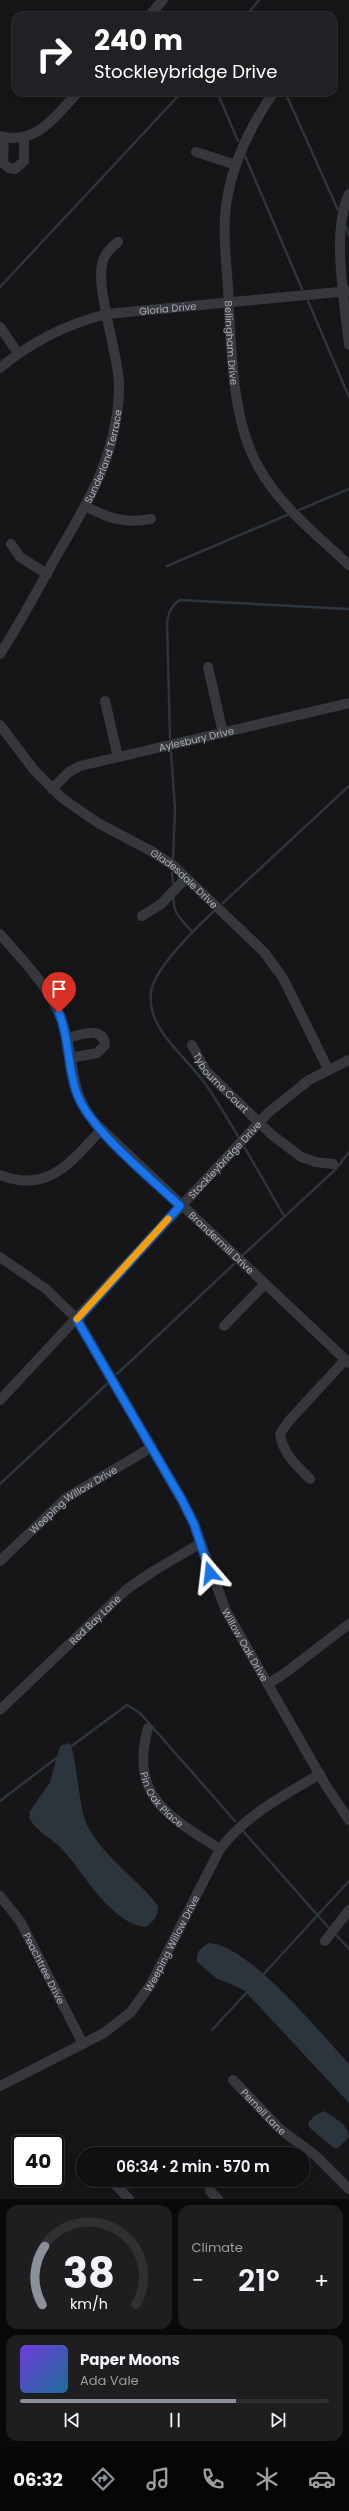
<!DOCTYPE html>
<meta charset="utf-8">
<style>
:root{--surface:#101012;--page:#1e1e20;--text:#f1f3f6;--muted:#9c9d9f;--line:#303032;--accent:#8c9099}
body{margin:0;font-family:Poppins,sans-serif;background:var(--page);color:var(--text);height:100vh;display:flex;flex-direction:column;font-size:15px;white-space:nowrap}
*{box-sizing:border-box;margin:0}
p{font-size:13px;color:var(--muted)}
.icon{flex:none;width:22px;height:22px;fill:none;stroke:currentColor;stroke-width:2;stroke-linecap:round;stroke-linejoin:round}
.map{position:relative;height:2199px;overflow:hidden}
.details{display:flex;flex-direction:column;gap:6px;padding:6px;background:#09090a;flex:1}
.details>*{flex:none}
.banner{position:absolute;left:12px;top:12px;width:325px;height:84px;border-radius:12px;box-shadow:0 2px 10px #0003,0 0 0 1px var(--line);background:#202124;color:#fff;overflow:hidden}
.speed{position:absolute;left:12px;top:2135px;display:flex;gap:8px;font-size:20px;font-weight:700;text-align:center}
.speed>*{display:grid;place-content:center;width:52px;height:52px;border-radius:50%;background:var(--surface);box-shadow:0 2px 10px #0003,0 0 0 1px var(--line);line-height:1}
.speed .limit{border:2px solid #111;border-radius:6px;background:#fff;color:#111}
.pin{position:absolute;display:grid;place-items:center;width:34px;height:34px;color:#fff;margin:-41px -17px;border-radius:50% 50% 50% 0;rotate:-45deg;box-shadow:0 0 4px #0007}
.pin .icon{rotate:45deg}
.me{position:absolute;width:44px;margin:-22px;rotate:343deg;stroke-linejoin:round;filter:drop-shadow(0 0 3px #0008)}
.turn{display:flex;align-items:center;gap:14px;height:84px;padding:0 16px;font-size:18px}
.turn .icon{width:52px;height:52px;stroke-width:2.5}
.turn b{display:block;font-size:28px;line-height:34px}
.big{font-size:30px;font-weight:600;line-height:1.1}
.details .widget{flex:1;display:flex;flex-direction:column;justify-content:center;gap:6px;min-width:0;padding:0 14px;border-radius:12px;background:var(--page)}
.details .dial{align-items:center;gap:0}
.dial svg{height:104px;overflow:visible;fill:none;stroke:var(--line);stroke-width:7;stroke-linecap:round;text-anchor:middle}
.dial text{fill:var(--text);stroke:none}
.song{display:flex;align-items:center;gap:12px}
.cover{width:48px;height:48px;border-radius:6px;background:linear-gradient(135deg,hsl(260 70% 55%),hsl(200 70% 35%))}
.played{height:4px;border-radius:2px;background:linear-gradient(90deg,var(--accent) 70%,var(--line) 70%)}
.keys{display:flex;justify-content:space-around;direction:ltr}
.heat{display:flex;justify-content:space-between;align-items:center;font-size:22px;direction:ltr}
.details .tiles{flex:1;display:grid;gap:6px;grid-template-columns:1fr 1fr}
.widget:last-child{grid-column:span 2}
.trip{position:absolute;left:76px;top:2147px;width:234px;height:40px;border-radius:20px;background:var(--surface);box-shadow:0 2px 10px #0003,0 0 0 1px var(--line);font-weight:600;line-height:40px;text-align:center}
.dock{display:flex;height:64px;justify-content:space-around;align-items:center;background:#060607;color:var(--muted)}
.dock .icon{width:28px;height:28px}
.dock .active{color:var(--accent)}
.dock b{font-size:18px;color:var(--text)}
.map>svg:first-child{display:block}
.water{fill:#2c353c}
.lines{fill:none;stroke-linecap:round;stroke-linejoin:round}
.stream{stroke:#2c353c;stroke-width:2.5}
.minor{stroke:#37383d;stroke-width:10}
.route-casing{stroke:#114b97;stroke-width:10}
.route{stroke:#1a73e8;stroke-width:7}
.slow{stroke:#f59e0b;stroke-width:7}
.labels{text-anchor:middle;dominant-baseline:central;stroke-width:4;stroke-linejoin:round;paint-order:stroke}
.street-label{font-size:10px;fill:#a8adb8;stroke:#111113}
</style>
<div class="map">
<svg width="349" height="2199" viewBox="0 0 349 2199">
<rect width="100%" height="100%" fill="#161618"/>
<g class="water">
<path d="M 69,1743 C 77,1751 78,1807 87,1825 C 103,1857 137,1878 158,1906 C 158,1916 154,1921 146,1927 C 111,1924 84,1873 62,1849 C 51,1838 37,1832 29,1818 L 30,1811 L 50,1782 L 60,1746 Z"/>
<path d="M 208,1943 C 248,1943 321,2034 349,2064 L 349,2103 L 244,1990 L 216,1978 L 197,1962 C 196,1952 200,1949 208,1943 Z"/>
<path d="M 324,2111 C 332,2117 348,2123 349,2137 L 338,2148 L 334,2148 L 309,2127 L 308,2123 L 314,2116 Z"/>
</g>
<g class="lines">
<g class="stream">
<path d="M 249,12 L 251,16"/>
<path d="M 246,16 L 259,0"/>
<path d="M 217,92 L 238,141"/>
<path d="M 285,92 L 338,210"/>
<path d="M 245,156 L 302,289"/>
<path d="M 346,227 L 349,235"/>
<path d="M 0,287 L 182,92"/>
<path d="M 308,301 L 349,397"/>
<path d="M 299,510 L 349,489"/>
<path d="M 167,566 L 287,515"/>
<path d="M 170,738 L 167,622 C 169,612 171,606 180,600 L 349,609"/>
<path d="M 171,752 L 175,809 L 173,858"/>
<path d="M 172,873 L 173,883"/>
<path d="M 174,895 C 171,912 182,920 192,932"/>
<path d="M 223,903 L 349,786"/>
<path d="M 213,912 C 196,928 153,969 151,993 C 147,1030 185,1055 204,1082 C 216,1099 227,1118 238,1136"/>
<path d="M 245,1148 L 284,1216"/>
<path d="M 243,1255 L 336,1169 L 349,1152"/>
<path d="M 117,1374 L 234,1264"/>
<path d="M 0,1484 L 107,1384"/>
<path d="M 69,1748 L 127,1705 L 140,1713 L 235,1821"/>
<path d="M 0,1801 L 59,1756"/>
<path d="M 243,1831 L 328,1927"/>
<path d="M 337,1936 L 349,1949"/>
<path d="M 261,1977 L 349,1881"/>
<path d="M 212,2030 L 248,1991"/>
</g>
<g class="minor">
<path d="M 149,16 L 163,0"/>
<path id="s1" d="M 274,92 C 251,125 234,159 227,199 C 222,229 226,258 228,287 C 231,342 231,421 259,468 C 281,507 317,535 349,565"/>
<path d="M 0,136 C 36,146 56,116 78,92"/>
<path d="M 4,137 L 3,163 L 9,168 L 15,169 L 24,161 L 24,138"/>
<path d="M 196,152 L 236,165"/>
<path d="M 349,194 C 331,230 345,305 349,345"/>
<path d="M 0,327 L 18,353"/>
<path id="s2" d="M 0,368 C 32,341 67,324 107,314 L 349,291"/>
<path d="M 85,506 C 108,518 125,524 151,519"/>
<path d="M 11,544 L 20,557 L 47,574"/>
<path id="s3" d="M 0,654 C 19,625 36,593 53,562 C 86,505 116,460 119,392 C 121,356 92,285 104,258 C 107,251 113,246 118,242"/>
<path d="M 208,667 L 223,733"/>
<path d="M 105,701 L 118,757"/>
<path id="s4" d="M 0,725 L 34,770 L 62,798 L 98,823 L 153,852 L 174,866 L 264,952 L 283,978 L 328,1069"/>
<path id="s5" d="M 52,789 L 69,772 L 80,766 L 349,703"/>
<path d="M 142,916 L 161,904 L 186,878"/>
<path id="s6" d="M 0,934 C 24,962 51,988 63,1024 C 76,1061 67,1087 94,1122 L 349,1363"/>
<path d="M 67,1038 C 81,1035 103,1025 105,1045 L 97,1053 L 70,1058"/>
<path id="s7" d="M 192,1045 L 206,1071 L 271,1134 L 301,1157 L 316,1162 L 333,1164"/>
<path d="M 0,1175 C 48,1194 71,1162 101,1130"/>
<path id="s8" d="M 0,1257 L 46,1289 L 77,1319 L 182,1500 L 194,1524 L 226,1611 L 325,1784 L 349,1820"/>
<path d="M 224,1326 L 265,1284"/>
<path id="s9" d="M 0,1400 L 269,1112 L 309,1080 L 349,1060"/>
<path d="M 310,1479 C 296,1465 283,1454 280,1434 L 288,1422 L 345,1360"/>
<path id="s10" d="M 0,1561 L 66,1498 L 152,1447"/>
<path d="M 268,1684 L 285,1673 L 349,1624"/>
<path id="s11" d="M 0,1710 L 127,1589 L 155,1570 L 201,1543"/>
<path id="s12" d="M 148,1728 C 129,1796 169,1817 220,1849"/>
<path id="s13" d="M 0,1896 L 20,1921 L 83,2044"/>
<path d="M 325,1941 L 349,1910"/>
<path id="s14" d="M 233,2080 L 280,2129 L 316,2156 L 349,2189"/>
<path id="s15" d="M 0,2086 L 104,2033 L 131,2012 L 151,1984 L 220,1849 C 247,1814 283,1796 320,1774"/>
<path d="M 112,2181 L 129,2199"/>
<path d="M 210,2191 L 218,2199"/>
</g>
</g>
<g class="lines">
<g class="route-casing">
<path id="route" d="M 59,1013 C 70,1039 67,1068 77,1094 C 91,1131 151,1178 180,1206 L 77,1320 L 182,1500 L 194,1524 L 210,1573"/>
</g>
<use href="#route" class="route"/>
<path class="slow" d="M 77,1319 L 168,1219"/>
</g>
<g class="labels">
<g class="street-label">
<text stroke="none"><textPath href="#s2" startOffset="182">Gloria Drive</textPath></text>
<text stroke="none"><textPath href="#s1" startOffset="262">Bellingham Drive</textPath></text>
<text stroke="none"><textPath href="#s3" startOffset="224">Sunderland Terrace</textPath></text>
<text stroke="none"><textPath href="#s5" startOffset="156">Aylesbury Drive</textPath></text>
<text stroke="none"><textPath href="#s4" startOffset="243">Gladesdale Drive</textPath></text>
<text stroke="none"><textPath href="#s7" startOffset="48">Tybourne Court</textPath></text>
<text stroke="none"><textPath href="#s9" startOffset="329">Stockleybridge Drive</textPath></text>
<text stroke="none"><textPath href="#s6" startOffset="390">Brandermill Drive</textPath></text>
<text stroke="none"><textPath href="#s10" startOffset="96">Weeping Willow Drive</textPath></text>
<text stroke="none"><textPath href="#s11" startOffset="131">Red Bay Lane</textPath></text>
<text stroke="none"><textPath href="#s8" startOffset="467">Willow Oak Drive</textPath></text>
<text stroke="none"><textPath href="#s12" startOffset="78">Pin Oak Place</textPath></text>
<text stroke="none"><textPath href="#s15" startOffset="231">Weeping Willow Drive</textPath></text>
<text stroke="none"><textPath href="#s13" startOffset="85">Peachtree Drive</textPath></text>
<text stroke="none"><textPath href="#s14" startOffset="44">Pernell Lane</textPath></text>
</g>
</g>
</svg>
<div class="speed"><div class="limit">40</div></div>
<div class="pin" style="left:59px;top:1013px;background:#d93025"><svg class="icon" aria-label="arrive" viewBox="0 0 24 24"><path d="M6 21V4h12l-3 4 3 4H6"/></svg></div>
<svg class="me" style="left:210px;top:1573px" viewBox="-20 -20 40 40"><path d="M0-17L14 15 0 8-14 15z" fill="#1a73e8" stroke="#fff" stroke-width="4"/></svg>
<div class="trip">06:34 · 2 min · 570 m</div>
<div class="banner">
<div class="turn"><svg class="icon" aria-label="right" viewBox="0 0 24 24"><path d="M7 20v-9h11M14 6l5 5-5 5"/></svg><div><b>240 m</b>Stockleybridge Drive</div></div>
</div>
</div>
<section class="details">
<div class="tiles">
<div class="widget dial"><svg viewBox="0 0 100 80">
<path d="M14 69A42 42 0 1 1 86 69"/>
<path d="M14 69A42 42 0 0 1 16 24" stroke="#8c9099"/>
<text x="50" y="56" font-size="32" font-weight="700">38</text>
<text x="50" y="72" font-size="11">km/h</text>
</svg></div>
<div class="widget"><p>Climate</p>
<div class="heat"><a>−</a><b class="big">21°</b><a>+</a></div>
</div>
<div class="widget">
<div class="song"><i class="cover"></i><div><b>Paper Moons</b><p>Ada Vale</p></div></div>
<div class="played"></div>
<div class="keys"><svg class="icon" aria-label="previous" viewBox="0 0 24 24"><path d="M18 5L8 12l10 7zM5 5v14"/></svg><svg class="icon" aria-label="pause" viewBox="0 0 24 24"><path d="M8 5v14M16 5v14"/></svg><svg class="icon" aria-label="next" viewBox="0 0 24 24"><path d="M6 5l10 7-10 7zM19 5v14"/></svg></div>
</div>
</div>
</section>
<nav class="dock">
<b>06:32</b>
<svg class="icon active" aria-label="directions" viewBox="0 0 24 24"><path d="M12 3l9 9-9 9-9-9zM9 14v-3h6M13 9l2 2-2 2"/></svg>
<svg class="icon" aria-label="music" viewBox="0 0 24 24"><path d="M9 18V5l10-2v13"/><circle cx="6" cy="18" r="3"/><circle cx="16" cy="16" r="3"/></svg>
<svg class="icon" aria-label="phone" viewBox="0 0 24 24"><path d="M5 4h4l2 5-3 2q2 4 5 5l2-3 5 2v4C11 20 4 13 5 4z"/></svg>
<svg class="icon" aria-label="climate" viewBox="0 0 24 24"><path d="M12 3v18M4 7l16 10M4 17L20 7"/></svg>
<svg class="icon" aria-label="car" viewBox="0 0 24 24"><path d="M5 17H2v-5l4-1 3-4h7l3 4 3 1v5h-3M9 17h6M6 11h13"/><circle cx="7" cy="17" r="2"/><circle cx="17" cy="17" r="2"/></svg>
</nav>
